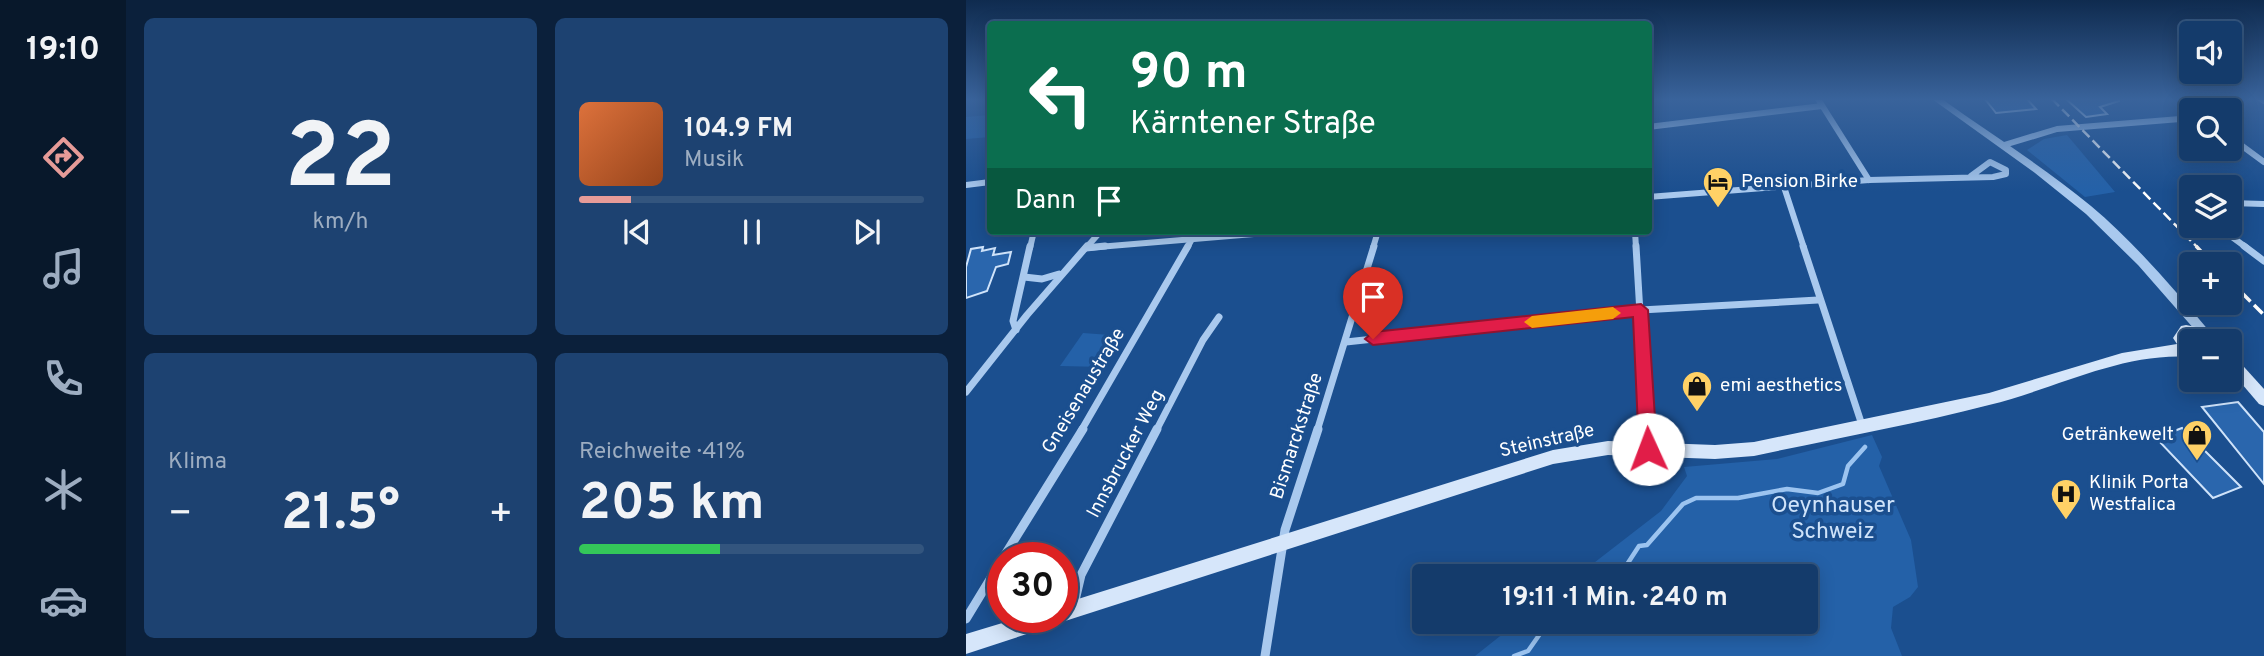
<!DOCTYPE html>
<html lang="de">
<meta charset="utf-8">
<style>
:root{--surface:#143b6b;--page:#1d4271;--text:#f1f3f6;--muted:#9dadc1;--line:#33557e;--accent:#e69b98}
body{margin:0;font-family:Overpass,sans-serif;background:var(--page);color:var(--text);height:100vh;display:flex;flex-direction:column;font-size:26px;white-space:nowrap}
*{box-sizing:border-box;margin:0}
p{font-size:23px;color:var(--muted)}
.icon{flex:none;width:38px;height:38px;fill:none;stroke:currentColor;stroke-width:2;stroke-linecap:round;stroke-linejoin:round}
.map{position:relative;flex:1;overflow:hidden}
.drawer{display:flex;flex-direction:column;gap:18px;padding:18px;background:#0b203b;width:840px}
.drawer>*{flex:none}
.banner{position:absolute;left:21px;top:21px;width:665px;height:214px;border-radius:7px;box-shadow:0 4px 18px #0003,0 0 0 2px var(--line);background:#0b6e4f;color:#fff;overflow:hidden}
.buttons{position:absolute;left:1213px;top:21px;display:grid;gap:14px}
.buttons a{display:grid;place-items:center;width:63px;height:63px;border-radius:7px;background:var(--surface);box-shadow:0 4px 18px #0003,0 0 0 2px var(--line);font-size:35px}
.speed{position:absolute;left:21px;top:542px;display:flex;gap:14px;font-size:35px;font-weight:700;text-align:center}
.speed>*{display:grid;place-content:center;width:91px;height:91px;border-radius:50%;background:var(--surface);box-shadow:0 4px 18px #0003,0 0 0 2px var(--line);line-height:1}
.speed .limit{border:10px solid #d22;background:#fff;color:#111}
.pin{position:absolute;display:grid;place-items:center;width:60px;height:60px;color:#fff;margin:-72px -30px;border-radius:50% 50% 50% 0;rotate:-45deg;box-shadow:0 0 7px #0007}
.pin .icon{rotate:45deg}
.me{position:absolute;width:77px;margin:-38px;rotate:358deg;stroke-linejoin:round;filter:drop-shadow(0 0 5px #0008)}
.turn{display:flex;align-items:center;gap:24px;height:147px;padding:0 28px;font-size:32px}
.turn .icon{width:91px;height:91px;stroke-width:2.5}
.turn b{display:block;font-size:49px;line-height:60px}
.then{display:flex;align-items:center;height:66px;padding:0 28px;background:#0003;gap:14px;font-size:26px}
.big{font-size:52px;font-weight:700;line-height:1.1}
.drawer .card{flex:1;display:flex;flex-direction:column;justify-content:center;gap:10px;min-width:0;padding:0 24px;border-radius:10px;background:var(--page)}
.drawer .dial{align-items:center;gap:0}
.dial b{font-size:91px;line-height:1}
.song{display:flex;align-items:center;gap:21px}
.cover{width:84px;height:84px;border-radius:10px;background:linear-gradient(135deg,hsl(20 70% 55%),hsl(20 70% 35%))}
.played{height:7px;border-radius:4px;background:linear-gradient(90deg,var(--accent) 15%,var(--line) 15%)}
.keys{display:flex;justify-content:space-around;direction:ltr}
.heat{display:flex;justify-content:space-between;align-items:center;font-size:38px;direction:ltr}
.charge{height:10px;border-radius:5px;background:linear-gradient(90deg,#34c759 41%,var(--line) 0)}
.drawer .tiles{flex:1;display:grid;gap:18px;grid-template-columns:repeat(2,1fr)}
.trip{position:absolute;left:446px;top:564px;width:406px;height:70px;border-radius:7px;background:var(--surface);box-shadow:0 4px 18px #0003,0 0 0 2px var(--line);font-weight:700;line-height:70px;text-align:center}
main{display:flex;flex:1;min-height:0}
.menu{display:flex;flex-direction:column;width:126px;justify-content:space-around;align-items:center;background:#08182b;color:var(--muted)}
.menu .icon{width:49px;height:49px}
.menu .active{color:var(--accent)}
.menu b{font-size:32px;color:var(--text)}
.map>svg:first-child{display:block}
.green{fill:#2461a8}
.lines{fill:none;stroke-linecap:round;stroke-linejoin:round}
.stream{stroke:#9cc4f0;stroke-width:4.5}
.building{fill:#2a66ad;stroke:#cfe3fa;stroke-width:2}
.minor-far2{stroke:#a9c9ee;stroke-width:6}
.minor-far1{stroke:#a9c9ee;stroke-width:7}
.minor{stroke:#a9c9ee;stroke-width:9}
.tertiary{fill:#a9c9ee;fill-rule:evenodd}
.secondary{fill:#d6e6fa;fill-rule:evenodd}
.rail-far1{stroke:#fff;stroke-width:2.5;stroke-dasharray:10 4.5;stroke-linecap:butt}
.rail{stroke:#fff;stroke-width:3.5;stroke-dasharray:12 5;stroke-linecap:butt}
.route{fill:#e11d48;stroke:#92132f;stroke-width:2}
.slow{fill:#f59e0b}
.labels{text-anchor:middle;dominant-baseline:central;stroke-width:7;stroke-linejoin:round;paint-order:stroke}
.poi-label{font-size:19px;fill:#fff;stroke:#1b4f8f;text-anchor:start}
.street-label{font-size:19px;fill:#fff;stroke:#1b4f8f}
.near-park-label{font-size:23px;fill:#cfe3fa;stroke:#1b4f8f}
</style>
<main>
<nav class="menu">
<b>19:10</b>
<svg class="icon active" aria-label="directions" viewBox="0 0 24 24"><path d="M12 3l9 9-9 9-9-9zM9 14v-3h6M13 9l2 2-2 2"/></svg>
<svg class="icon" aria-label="music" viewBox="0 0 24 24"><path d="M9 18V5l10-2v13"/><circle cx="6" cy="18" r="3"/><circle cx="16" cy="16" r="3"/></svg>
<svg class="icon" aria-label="phone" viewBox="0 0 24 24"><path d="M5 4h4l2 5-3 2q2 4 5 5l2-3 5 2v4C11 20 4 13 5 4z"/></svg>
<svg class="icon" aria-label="climate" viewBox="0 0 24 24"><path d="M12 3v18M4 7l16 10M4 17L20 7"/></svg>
<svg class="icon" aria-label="car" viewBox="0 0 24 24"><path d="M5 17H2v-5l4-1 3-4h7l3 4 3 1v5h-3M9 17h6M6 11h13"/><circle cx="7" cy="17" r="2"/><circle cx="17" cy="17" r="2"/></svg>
</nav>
<section class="drawer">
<div class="tiles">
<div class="card dial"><b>22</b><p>km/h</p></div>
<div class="card">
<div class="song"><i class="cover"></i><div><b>104.9 FM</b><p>Musik</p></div></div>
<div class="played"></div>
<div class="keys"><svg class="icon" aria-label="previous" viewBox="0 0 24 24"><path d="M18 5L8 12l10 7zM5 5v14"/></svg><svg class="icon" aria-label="pause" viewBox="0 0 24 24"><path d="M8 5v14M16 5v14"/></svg><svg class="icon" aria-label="next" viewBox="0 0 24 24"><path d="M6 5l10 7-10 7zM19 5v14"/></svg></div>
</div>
<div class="card"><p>Klima</p>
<div class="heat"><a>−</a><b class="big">21.5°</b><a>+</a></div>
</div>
<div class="card"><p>Reichweite · 41%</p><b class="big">205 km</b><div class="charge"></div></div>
</div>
</section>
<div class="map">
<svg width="1298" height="656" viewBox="0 0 1298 656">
<rect width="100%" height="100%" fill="#1b4f8f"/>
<g class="green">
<path d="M 24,115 L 24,137 L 0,139 L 0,117 Z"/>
<path d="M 1101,135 L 1149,192 L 1119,197 L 1061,150 L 1078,139 Z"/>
<path d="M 117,333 L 158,336 L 138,367 L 94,366 Z"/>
<path d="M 906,435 L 916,457 L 913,466 L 945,540 L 952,587 L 944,597 L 927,607 L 925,628 L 936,656 L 509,656 L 553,621 L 840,621 L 840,576 L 611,576 L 695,511 L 721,476 L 718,467 L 811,459 Z"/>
</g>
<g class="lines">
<g class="stream">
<path d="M 640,576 L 658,569 L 673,546 L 681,545 L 717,504 L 730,498 L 772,498 L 821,489 L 852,493 L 877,484 L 882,466 L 899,447"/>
<path d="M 548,656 L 562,651 L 583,621"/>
</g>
</g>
<g class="building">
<path d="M 1019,99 L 1061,99 L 1070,109 L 1030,113 Z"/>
<path d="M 1100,99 L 1153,99 L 1153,101 L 1134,107 L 1141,114 L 1120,117 Z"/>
<path d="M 17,247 L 16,251 L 29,248 L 27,255 L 45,252 L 42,264 L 30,267 L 21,291 L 0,298 L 0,267 L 5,249 Z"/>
<path d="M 1272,402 L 1298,432 L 1298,484 L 1236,407 Z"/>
<path d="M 1216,428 L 1275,487 L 1247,498 L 1190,438 Z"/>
</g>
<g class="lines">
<g class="minor-far2">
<path d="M 852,99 L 903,180"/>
<path d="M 1295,99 L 1298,101"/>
<path d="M 682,127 L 856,106"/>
<path d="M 1264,137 L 1298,162"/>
<path d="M 1038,145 L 1091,129 L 1214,119 L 1220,111 L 1216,99"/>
<path d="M 0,185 L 24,182"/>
<path d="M 818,187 L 838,248"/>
<path d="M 682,197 L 903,180 L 1027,177 L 1040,174 L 1040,170 L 1024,162 L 1005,176"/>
<path d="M 1264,203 L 1298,204"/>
<path d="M 1251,226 L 1281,248"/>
<path d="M 669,231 L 670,248"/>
<path d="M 64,248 L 68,231"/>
<path d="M 120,248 L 324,231"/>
<path d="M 120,248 L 135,231"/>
<path d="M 221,248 L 226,239"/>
<path d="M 407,248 L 412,231"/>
</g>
<g class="minor-far1">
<path d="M 670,246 L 681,431"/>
<path d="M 837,246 L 896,425"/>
<path d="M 1278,246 L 1298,261"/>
<path d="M 120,248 L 139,246"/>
<path d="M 58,277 L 76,279 L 93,274"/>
<path d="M 50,330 L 47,321 L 64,246"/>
<path d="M 380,342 L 675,310 L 852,300"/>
<path d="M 0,392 L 61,315 L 121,246"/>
<path d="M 115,431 L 222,246"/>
<path d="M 190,431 L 237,340 L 253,317"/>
<path d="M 351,431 L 408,246"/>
</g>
<g class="minor">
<path d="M 681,429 L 682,449"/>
<path d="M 37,558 L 117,429"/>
<path d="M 107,609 L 115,575 L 191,429"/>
<path d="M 0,619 L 37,558"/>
<path d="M 299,656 L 319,530 L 352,429"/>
</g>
<path class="tertiary" d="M 966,99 L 976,99 C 1026,135 1078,167 1125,206 C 1169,243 1207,288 1244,332 L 1246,335 L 1244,338 L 1236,338 L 1172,265 L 1120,214 L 1069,173 Z"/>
<g class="secondary">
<path d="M 1220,325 L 1240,329 L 1253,341 L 1236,341 L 1223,336 L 1226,341 L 1225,357 C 1156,352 1089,389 1023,405 C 946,425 866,439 788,456 L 749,459 L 642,455 L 587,464 L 96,622 L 91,620 L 89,625 L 82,627 L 0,654 L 0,634 L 53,618 L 96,618 L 96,604 L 587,450 L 642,441 L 749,445 L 788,442 L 1023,393 L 1156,353 L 1211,344 L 1207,338 L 1215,326 Z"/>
<path d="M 1264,355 L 1269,357 L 1298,389 L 1298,406 L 1293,404 L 1264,370 Z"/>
</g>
<path class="rail-far1" d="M 1086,99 L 1232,248"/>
<g class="rail">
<path d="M 1230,246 L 1247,264"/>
<path d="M 1264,281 L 1298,315"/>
</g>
</g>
<linearGradient id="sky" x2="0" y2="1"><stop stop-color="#0f2b4f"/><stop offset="0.52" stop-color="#39639b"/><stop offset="1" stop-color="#39639b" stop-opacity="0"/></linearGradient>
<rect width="1298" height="191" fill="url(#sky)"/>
<path class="route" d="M 675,304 L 682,310 L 691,449 L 689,455 L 676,455 L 673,449 L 667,317 L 407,345 L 399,339 L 407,332 Z"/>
<path class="slow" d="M 647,307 L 655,313 L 647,319 L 566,328 L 558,322 L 566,316 Z"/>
<defs>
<g id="hotel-pin" transform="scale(1.575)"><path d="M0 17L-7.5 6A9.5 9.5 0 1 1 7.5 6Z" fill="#ffd166" stroke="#1b4f8f"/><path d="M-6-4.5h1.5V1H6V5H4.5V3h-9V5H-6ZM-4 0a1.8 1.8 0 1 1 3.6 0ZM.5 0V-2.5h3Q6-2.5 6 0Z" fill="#111"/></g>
<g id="shop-pin" transform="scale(1.575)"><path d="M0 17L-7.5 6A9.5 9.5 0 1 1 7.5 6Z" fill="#ffd166" stroke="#1b4f8f"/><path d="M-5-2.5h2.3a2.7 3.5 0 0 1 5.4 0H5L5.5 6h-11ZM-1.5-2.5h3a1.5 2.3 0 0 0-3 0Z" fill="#111"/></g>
<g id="hospital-pin" transform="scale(1.575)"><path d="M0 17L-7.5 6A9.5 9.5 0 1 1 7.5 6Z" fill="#ffd166" stroke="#1b4f8f"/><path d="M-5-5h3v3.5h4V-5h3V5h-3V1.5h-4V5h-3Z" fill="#111"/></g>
</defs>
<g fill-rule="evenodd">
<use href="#hotel-pin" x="752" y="182"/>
<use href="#shop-pin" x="731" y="386"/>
<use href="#shop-pin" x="1231" y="435"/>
<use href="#hospital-pin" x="1100" y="494"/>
</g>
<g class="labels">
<g class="poi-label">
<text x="775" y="182">Pension Birke</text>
<text x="754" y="386">emi aesthetics</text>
<text x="1208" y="435" text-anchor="end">Getränkewelt</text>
<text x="1123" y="483">Klinik Porta<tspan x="1123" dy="22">Westfalica</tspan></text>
</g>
<g class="street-label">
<text transform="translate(118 391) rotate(-59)">Gneisenaustraße</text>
<text transform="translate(331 436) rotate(-72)">Bismarckstraße</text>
<text transform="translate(581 441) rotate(-13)">Steinstraße</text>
<text transform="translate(160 454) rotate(-62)">Innsbrucker Weg</text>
</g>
<g class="near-park-label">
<text x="867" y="506">Oeynhauser<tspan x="867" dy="26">Schweiz</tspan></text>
</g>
</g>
</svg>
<div class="buttons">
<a><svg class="icon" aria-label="sound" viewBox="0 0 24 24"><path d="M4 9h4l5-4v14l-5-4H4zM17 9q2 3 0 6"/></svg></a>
<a><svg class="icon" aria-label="search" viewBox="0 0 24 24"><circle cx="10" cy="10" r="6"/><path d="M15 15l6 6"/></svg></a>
<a><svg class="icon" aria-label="layers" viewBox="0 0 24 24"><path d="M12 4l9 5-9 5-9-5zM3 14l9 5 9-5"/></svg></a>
<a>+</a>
<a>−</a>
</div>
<div class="speed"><div class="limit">30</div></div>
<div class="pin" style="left:407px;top:339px;background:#d93025"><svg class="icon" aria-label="arrive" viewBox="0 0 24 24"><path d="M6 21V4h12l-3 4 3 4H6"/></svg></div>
<svg class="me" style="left:682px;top:449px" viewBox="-20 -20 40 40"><circle r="19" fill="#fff"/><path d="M0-13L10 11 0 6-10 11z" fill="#e11d48"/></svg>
<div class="trip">19:11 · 1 Min. · 240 m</div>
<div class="banner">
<div class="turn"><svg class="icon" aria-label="left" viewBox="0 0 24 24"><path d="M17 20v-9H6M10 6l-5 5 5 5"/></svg><div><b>90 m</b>Kärntener Straße</div></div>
<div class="then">Dann<svg class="icon" aria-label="arrive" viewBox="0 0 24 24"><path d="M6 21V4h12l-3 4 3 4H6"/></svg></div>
</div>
</div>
</main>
